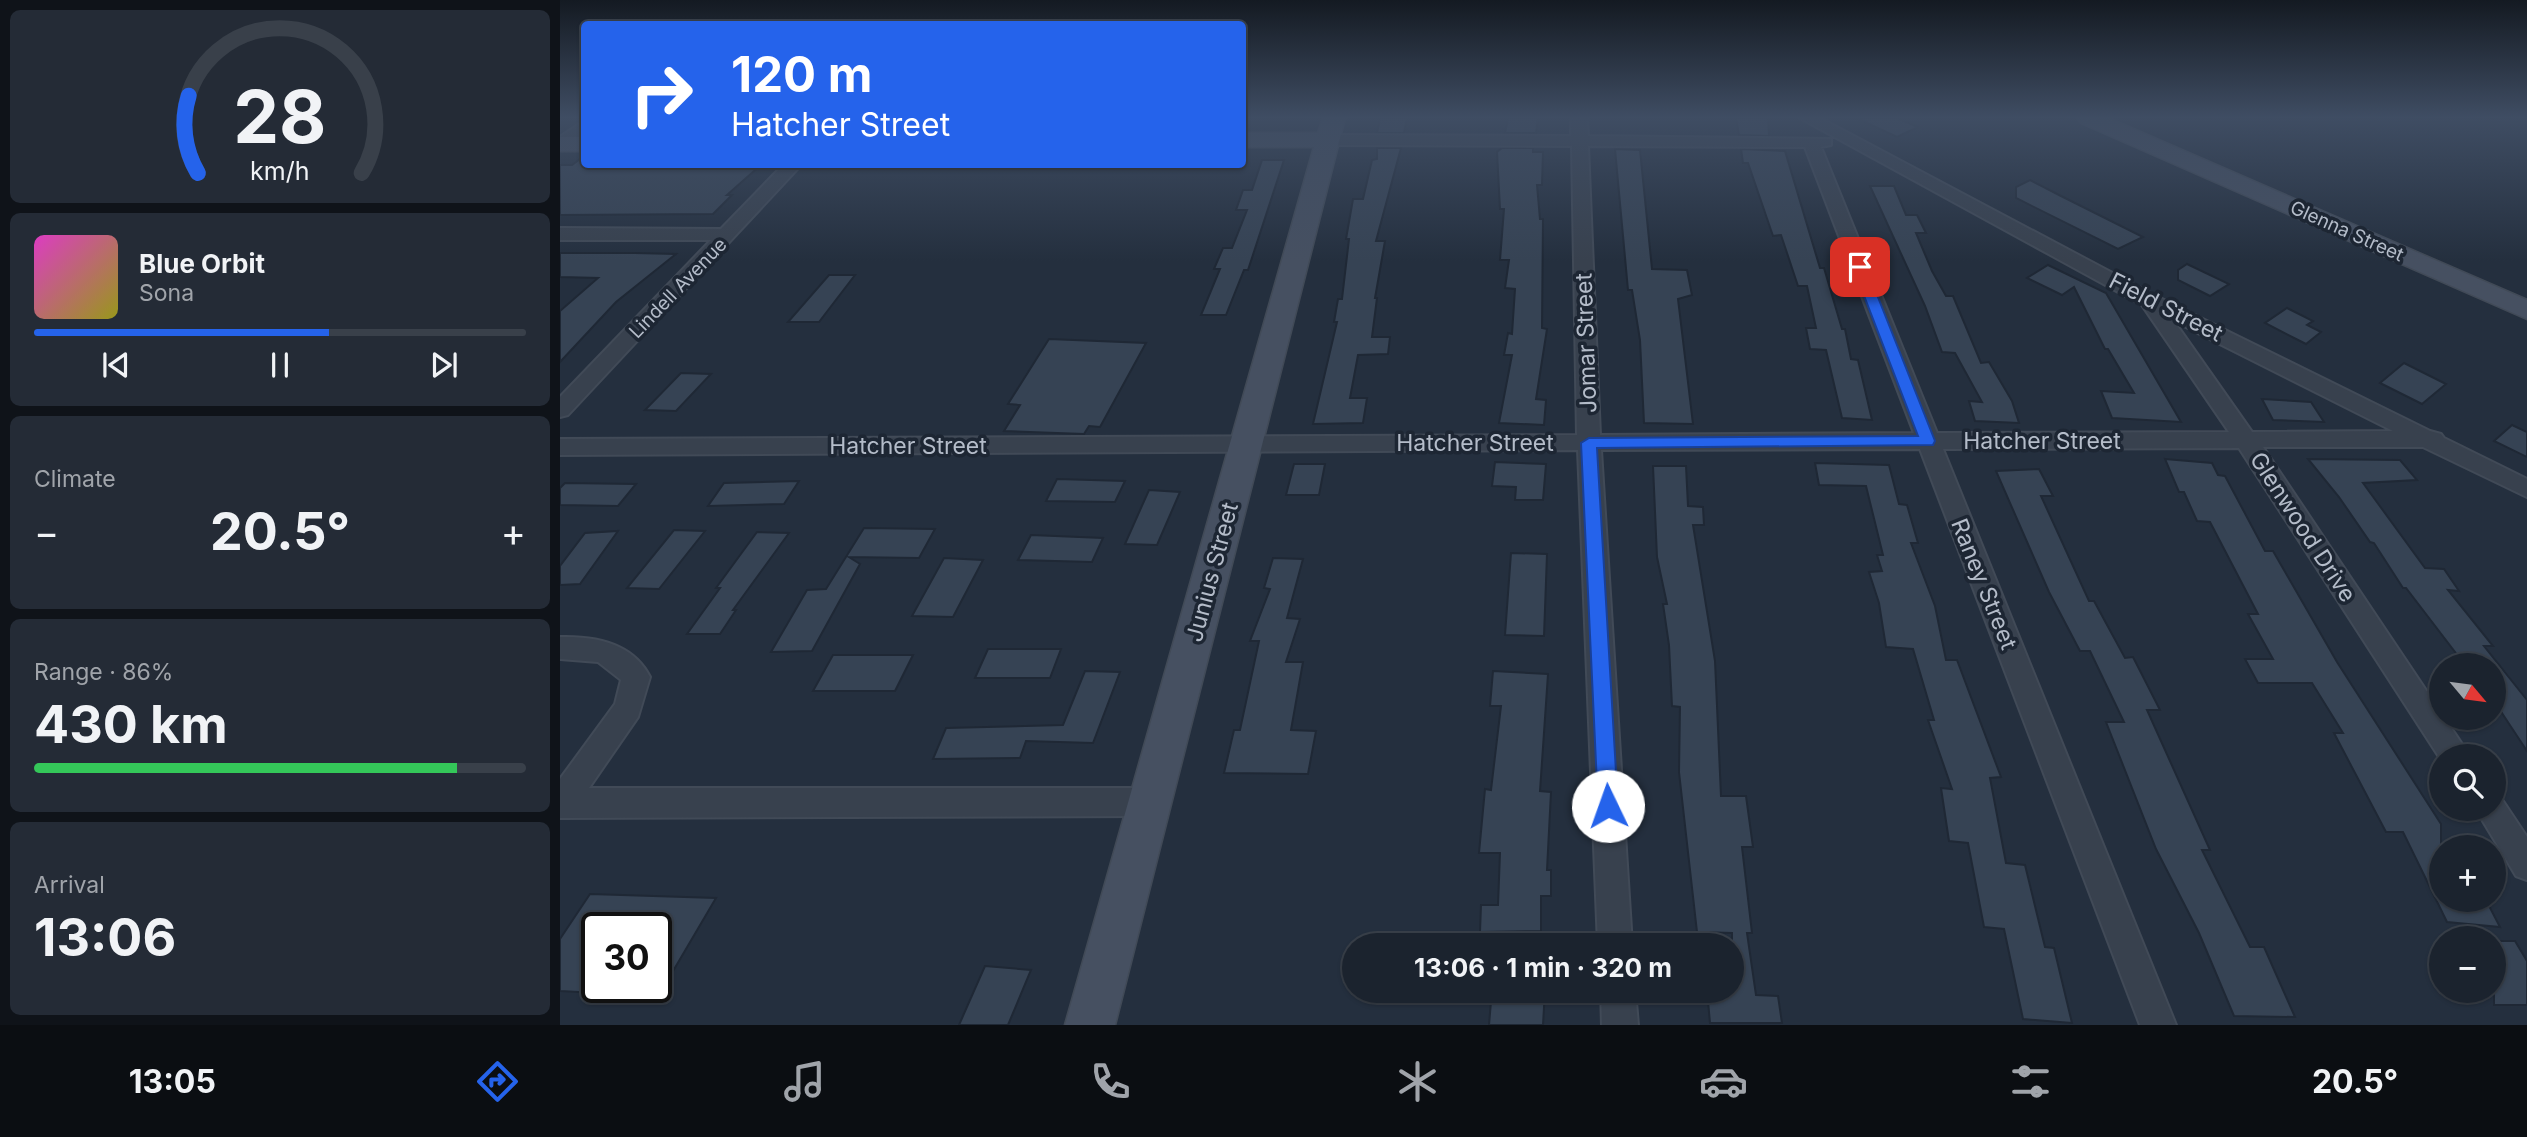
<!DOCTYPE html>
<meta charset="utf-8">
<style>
:root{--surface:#1b232e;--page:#242b36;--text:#f1f3f6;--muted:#a0a4aa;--line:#39404a;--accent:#2563eb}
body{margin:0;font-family:Inter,sans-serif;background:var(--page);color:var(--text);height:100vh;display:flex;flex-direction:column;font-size:26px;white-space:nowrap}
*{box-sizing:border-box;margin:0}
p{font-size:23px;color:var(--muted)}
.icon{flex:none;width:38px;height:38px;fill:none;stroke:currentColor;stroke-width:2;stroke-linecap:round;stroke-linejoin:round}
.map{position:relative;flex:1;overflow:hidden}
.details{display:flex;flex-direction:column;gap:10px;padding:10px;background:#0f1319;width:560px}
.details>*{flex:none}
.top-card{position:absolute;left:21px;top:21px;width:665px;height:147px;border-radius:7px;box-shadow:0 2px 5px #0004,0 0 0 2px var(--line);background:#2563eb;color:#fff;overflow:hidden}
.needle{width:46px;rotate:119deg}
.controls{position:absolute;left:1869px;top:653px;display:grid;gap:14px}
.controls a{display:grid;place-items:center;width:77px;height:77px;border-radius:50%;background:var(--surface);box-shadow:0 2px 5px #0004,0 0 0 2px var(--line);font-size:35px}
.speed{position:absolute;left:21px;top:912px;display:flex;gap:14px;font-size:35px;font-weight:700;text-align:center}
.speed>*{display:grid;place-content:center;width:91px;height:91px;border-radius:50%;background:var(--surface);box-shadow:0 2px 5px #0004,0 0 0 2px var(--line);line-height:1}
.speed .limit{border:4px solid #111;border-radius:10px;background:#fff;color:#111}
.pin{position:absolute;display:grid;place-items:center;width:60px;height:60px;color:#fff;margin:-30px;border-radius:14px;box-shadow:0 4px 10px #0006}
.me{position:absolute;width:77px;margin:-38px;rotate:357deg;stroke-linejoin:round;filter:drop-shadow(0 0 5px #0008)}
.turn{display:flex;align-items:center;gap:24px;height:147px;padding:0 35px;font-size:32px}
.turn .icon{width:91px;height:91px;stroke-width:2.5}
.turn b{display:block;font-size:49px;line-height:60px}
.big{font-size:52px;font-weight:700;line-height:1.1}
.details .tile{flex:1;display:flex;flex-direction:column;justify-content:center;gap:10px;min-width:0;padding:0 24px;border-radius:10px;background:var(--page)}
.details .dial{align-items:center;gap:0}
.dial svg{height:182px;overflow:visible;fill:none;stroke:var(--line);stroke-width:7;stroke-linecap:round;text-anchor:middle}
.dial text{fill:var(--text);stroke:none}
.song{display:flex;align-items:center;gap:21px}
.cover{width:84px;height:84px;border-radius:10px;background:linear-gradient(135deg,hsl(310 70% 55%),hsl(60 70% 35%))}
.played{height:7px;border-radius:4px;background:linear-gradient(90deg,var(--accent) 60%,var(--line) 60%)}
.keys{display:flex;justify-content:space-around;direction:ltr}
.heat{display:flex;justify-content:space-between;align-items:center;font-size:38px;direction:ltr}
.charge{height:10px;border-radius:5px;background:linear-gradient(90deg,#34c759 86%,var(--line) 0)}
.trip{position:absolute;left:782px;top:933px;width:402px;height:70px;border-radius:35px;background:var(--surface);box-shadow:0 2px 5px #0004,0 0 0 2px var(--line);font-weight:700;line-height:70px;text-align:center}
.tab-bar{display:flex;height:112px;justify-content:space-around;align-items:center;background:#0b0e12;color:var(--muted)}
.tab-bar .icon{width:49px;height:49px}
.tab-bar .on{color:var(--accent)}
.tab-bar b{font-size:32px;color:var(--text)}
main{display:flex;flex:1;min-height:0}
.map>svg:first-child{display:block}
.building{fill:#364354;stroke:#1f2835;stroke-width:2}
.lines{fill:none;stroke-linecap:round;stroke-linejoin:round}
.street-casing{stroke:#414a57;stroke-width:4}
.secondary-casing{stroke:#414a57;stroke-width:3}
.street{fill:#38414e;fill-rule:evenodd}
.secondary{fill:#465061;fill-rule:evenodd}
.route{fill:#2563eb;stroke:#184099;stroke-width:2}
.labels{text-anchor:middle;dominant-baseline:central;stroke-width:7;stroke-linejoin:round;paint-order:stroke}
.far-street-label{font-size:19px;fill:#b4bcc9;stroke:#1d2633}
.street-label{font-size:23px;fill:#b4bcc9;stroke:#1d2633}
</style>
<main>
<section class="details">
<div class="tile dial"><svg viewBox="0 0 100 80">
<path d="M14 69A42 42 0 1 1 86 69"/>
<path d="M14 69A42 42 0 0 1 10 35" stroke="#2563eb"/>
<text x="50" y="56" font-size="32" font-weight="700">28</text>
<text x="50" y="72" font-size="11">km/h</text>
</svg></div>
<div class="tile">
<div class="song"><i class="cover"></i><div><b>Blue Orbit</b><p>Sona</p></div></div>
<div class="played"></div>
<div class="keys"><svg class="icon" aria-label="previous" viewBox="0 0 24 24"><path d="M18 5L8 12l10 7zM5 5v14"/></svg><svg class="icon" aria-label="pause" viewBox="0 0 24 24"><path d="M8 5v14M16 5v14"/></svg><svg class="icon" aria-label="next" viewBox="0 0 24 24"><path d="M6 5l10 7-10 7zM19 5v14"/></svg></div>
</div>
<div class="tile"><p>Climate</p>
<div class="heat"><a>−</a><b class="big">20.5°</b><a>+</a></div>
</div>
<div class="tile"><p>Range · 86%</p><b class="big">430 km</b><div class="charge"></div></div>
<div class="tile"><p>Arrival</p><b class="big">13:06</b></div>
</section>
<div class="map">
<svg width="1967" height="1025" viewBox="0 0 1967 1025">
<rect width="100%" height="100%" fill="#242f3e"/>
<g class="building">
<path d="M 820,118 L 847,118 L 844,133 L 817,133 Z"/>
<path d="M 948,118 L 978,118 L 976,133 L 945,133 Z"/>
<path d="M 1176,118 L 1208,118 L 1209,136 L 1179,135 Z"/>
<path d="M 1296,118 L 1337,118 L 1358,127 L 1337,137 Z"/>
<path d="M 817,148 L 841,148 L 816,241 L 825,241 L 815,298 L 817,298 L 812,337 L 830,337 L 828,354 L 798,355 L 790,398 L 807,398 L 803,423 L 753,424 L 777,322 L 774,322 L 778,299 L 782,299 L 789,239 L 786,239 L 793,199 L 803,199 L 812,160 L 817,159 Z"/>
<path d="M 942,148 L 973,148 L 973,152 L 983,152 L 982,185 L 977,185 L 980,219 L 983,219 L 982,328 L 987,329 L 976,399 L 986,400 L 984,425 L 939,423 L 952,355 L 944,355 L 948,333 L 952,334 L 955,289 L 945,288 L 949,260 L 940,260 L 944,209 L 940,209 L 937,152 Z"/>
<path d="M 1055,149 L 1080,150 L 1092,269 L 1127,270 L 1132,295 L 1118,299 L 1133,424 L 1084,423 L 1080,340 L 1072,290 L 1068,290 Z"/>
<path d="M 1181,149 L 1225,151 L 1260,268 L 1264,268 L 1282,329 L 1285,329 L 1291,359 L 1298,360 L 1312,420 L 1282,418 L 1266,350 L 1250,349 L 1246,328 L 1256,328 L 1247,286 L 1238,286 L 1221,235 L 1213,236 L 1188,163 L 1183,163 Z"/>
<path d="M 24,156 L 24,164 L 202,164 L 167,195 L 172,195 L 153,214 L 0,215 L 0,165 L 12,165 Z"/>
<path d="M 702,160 L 724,160 L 688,270 L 684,270 L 666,315 L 641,315 L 660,269 L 654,269 L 663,248 L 672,248 L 687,210 L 676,210 L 683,190 L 692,190 Z"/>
<path d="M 1470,180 L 1501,196 L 1583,237 L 1558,249 L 1456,198 L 1456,187 Z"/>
<path d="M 1310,186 L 1334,186 L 1346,215 L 1357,215 L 1366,233 L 1356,233 L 1372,271 L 1386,296 L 1393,296 L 1421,363 L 1429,362 L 1452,401 L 1459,423 L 1415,421 L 1409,401 L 1422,402 L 1395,353 L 1382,352 L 1365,306 Z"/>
<path d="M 0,253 L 75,253 L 116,254 L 56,302 L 0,362 L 0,311 L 38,278 L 0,277 Z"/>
<path d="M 1627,264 L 1669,284 L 1650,296 L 1618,280 L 1618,270 Z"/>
<path d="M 1488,265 L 1546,293 L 1621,422 L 1552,418 L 1541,391 L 1574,393 L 1548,349 L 1545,349 L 1514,287 L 1502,295 L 1467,278 Z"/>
<path d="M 269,275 L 295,275 L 259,322 L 228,322 Z"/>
<path d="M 1727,308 L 1753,321 L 1747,325 L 1761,332 L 1746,344 L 1705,323 Z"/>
<path d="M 489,339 L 586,343 L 540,427 L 529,426 L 524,434 L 444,431 L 460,405 L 448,404 Z"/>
<path d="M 1844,363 L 1886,384 L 1862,404 L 1820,383 Z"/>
<path d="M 121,373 L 151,374 L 116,411 L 85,410 Z"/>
<path d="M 1702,399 L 1751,402 L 1764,422 L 1713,420 Z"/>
<path d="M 1952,425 L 1967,432 L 1967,457 L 1934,441 Z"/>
<path d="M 1605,459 L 1652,463 L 1658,475 L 1665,476 L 1705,551 L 1713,551 L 1777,662 L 1881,824 L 1881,900 L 1926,900 L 1940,927 L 1887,922 L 1843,832 L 1826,832 L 1774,733 L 1783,733 L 1752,683 L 1698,683 L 1685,659 L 1713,659 L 1688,614 L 1698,614 L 1650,522 L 1637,521 L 1624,492 L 1619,492 Z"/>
<path d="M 1748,459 L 1840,460 L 1857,480 L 1803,483 L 1865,568 L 1884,569 L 1899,591 L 1888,590 L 1933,646 L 1924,646 L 1967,700 L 1967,751 L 1934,701 L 1934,665 L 1905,665 L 1846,588 L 1843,588 L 1814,543 L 1810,542 L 1779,497 Z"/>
<path d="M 935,462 L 986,464 L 983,500 L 955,500 L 956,487 L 932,486 Z"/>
<path d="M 1255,463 L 1329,465 L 1339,504 L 1347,505 L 1358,543 L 1351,543 L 1375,606 L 1386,660 L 1397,660 L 1441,777 L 1430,778 L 1446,863 L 1465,865 L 1485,947 L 1494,948 L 1512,1023 L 1463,1019 L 1444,929 L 1424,927 L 1408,843 L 1389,841 L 1381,788 L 1392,789 L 1368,720 L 1374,720 L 1353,649 L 1326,647 L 1319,603 L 1309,572 L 1322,571 L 1317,555 L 1323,555 L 1306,486 L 1259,485 Z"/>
<path d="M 734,464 L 765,464 L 759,495 L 726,495 Z"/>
<path d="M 1093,466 L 1126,466 L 1128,506 L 1143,507 L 1144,525 L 1133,525 L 1155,661 L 1161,796 L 1186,796 L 1193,847 L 1182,847 L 1192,933 L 1187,933 L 1196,995 L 1218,996 L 1222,1023 L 1150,1023 L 1147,990 L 1172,990 L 1172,933 L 1137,932 L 1119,772 L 1120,707 L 1112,706 L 1109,645 L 1103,604 L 1107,604 L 1097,557 Z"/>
<path d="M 1479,469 L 1493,496 L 1481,496 L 1529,601 L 1534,601 L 1565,658 L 1573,657 L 1600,710 L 1587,710 L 1650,850 L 1642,850 L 1690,947 L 1704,947 L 1735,1017 L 1674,1016 L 1639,933 L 1596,849 L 1546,722 L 1564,722 L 1530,651 L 1520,651 L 1489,592 L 1436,471 Z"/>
<path d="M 497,479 L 565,481 L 555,502 L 486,501 Z"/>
<path d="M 239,481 L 224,504 L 148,506 L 164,483 Z"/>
<path d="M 5,483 L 76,484 L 58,506 L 0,505 L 0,488 Z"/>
<path d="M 589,490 L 620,492 L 597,545 L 565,544 Z"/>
<path d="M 304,528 L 375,529 L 359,558 L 289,557 L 300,564 L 252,651 L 211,652 L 247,590 L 266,589 Z"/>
<path d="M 114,530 L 145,531 L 99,589 L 67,588 Z"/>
<path d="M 58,531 L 20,584 L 0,585 L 0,566 L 25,533 Z"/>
<path d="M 197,532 L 229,533 L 173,610 L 176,610 L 160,634 L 127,634 L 160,588 L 156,588 Z"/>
<path d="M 471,535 L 543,538 L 532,562 L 458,560 Z"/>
<path d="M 951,553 L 987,554 L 984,636 L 945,635 Z"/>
<path d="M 384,558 L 423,560 L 393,617 L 352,616 Z"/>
<path d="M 713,558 L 743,559 L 727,618 L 740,619 L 726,662 L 743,662 L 731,730 L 756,731 L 748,774 L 664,773 L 674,730 L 680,730 L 699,641 L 690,641 L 710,589 L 704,588 Z"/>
<path d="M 428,649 L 501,649 L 490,678 L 415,678 Z"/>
<path d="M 273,655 L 353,655 L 335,691 L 253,691 Z"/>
<path d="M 525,671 L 560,672 L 533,743 L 466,741 L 460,758 L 373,759 L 386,728 L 503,725 Z"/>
<path d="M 933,671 L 988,674 L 980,791 L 991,792 L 987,870 L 991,870 L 991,896 L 981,896 L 981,931 L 920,932 L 921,905 L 938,905 L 940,853 L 919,853 L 925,789 L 931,790 L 941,706 L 930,706 Z"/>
<path d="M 30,894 L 156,898 L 96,1000 L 96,928 L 37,928 L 37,993 L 0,991 L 0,939 Z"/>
<path d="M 1934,941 L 1955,941 L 1967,961 L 1967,1005 L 1934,1005 Z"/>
<path d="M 425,966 L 471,970 L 448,1025 L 399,1025 Z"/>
<path d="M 932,990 L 985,990 L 983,1025 L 929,1025 Z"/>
</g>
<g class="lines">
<g class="street-casing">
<g id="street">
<path d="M 1011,118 L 1027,118 L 1028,136 L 1271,139 L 1271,145 L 1261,147 L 1377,433 L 1669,432 L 1582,305 L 1240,118 L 1260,118 L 1594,295 L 1870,431 L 1881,434 L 1884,438 L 1967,479 L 1967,497 L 1863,447 L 1703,447 L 1910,756 L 1881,756 L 1881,760 L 1679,448 L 1383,449 L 1616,1025 L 1580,1025 L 1360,449 L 1041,450 L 1072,945 L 1038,945 L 1018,450 L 0,455 L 0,439 L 1017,435 L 1012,146 L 769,145 L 761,140 L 769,135 L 1011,136 ZM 1028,146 L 1245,147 L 1354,433 L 1040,435 ZM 1614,321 L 1833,431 L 1692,432 Z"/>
<path d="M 24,121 L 24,134 L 7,147 L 0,149 L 0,137 Z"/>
<path d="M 224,164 L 242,164 L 8,415 L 0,417 L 0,397 L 151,240 L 0,240 L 0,228 L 161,229 Z"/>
<path d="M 0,637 C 35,636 73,643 90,677 L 78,717 L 29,788 L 589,788 L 600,792 L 604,802 L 600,812 L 589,816 L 0,818 L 0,779 L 55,704 L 61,680 L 38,662 L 0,659 Z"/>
<path d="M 1934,795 L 1941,798 L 1967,837 L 1967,880 L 1956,876 L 1915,808 L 1934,808 Z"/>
<path d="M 1041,990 L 1075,990 L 1078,1025 L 1042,1025 Z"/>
</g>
</g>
<g class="secondary-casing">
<g id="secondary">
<path d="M 763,118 L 785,118 L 555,1025 L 505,1025 L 754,147 L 682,147 L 682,133 L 758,133 Z"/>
<path d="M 1518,118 L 1548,118 L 1967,300 L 1967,319 L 1521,123 Z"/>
<rect x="0" y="137" width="24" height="14"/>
</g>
</g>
<use href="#street" class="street"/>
<use href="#secondary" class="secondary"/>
</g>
<linearGradient id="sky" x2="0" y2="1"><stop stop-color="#141a22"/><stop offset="0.45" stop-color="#3f4d63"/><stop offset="1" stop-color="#3f4d63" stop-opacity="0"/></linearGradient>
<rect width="1967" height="261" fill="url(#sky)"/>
<path class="route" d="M 1295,264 L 1306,267 L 1375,441 L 1373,445 L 1037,448 L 1058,806 L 1055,812 L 1048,815 L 1041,812 L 1038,806 L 1021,443 L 1029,438 L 1358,436 L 1293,267 Z"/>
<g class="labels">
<g class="far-street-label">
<text transform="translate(1787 231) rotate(24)">Glenna Street</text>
<text transform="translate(118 288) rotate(-46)">Lindell Avenue</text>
</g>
<g class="street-label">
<text transform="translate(1606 307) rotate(27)">Field Street</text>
<text transform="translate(1026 343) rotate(-92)">Jomar Street</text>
<text x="1482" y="441">Hatcher Street</text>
<text x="915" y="443">Hatcher Street</text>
<text x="348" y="446">Hatcher Street</text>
<text transform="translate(1743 527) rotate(57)">Glenwood Drive</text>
<text transform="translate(652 572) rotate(-75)">Junius Street</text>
<text transform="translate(1424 584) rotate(68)">Raney Street</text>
</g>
</g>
</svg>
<div class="controls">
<a><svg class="needle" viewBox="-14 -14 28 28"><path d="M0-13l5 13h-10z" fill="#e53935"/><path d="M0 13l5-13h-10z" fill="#a0a4aa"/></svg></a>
<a><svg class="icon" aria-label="search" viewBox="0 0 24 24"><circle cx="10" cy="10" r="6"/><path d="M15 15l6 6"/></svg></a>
<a>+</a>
<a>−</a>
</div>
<div class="speed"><div class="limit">30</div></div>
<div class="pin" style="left:1300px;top:267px;background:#d93025"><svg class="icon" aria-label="arrive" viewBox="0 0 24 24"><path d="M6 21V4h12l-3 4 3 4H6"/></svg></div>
<svg class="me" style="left:1048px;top:806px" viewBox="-20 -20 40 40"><circle r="19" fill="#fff"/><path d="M0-13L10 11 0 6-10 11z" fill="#2563eb"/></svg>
<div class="trip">13:06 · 1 min · 320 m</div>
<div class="top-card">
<div class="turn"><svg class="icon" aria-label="right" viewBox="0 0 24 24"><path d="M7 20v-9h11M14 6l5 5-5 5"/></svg><div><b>120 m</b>Hatcher Street</div></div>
</div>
</div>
</main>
<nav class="tab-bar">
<b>13:05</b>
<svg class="icon on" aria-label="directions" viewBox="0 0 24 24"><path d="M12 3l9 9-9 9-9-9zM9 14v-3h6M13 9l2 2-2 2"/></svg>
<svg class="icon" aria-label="music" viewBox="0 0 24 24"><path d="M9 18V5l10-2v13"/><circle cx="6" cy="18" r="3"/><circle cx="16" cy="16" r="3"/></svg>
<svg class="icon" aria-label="phone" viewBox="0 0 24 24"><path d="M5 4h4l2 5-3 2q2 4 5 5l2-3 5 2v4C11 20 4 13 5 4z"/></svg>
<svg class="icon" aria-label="climate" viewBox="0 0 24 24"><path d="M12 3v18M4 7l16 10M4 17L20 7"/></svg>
<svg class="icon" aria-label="car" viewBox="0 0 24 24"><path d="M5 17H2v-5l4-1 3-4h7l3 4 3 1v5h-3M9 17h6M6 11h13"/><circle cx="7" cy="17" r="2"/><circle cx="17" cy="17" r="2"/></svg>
<svg class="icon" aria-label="filters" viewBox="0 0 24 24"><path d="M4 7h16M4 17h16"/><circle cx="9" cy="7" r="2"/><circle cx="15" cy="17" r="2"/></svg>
<b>20.5°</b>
</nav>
